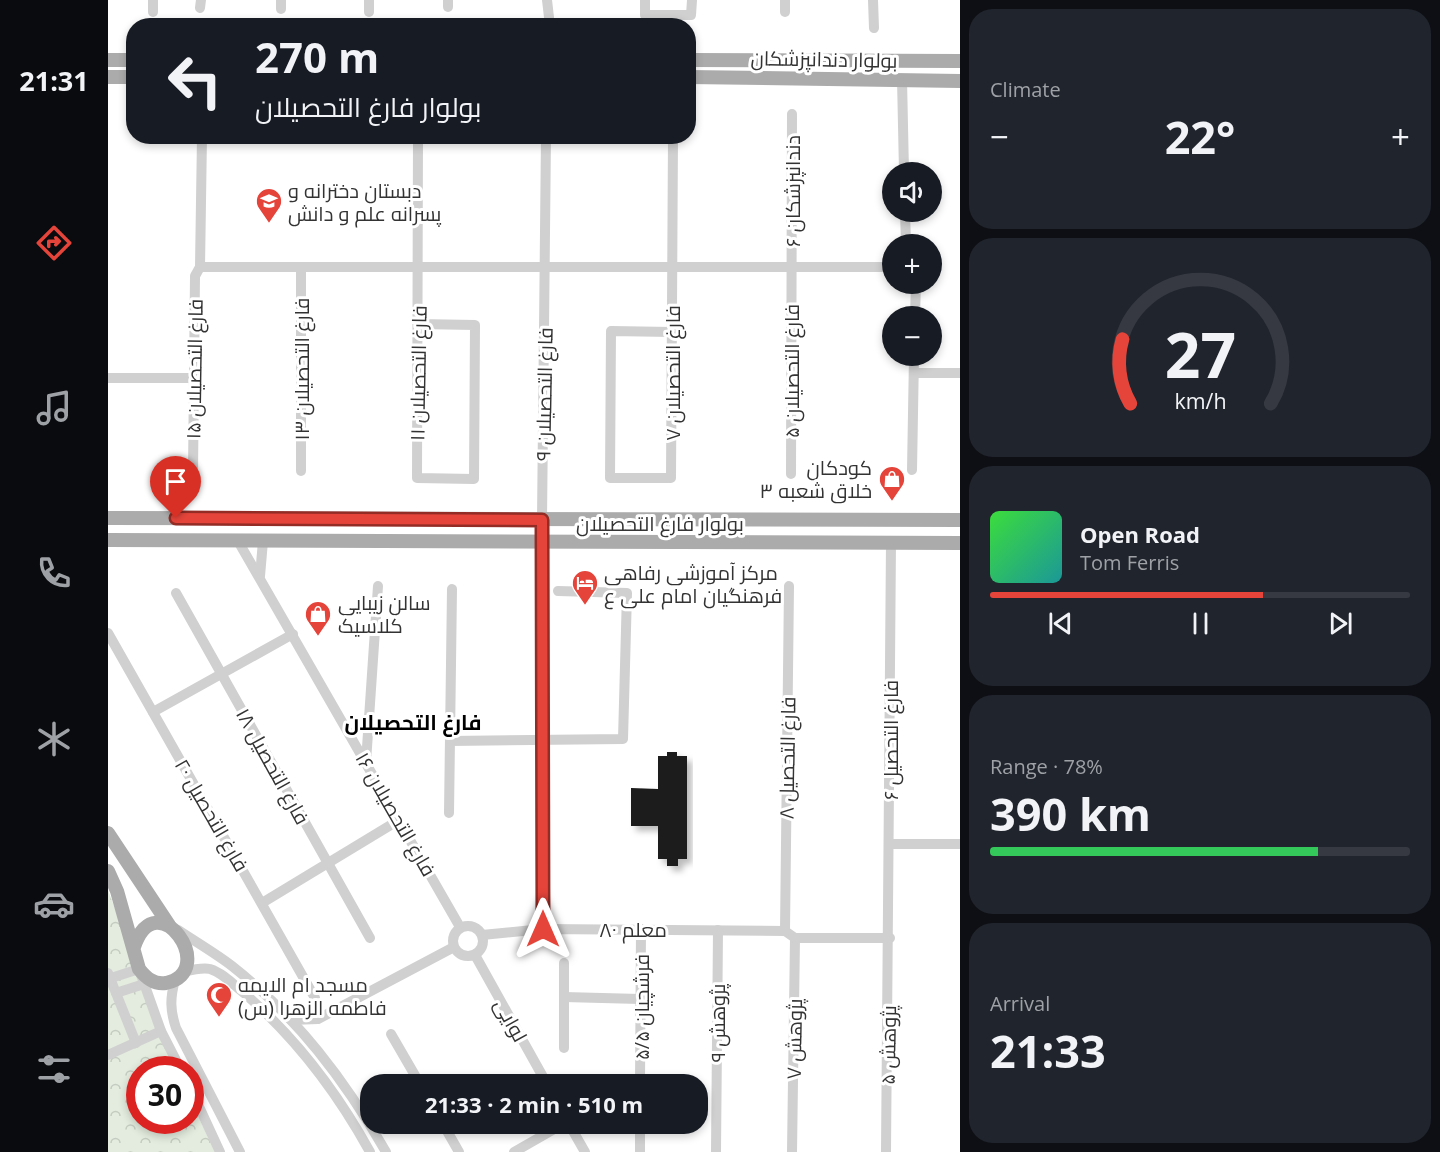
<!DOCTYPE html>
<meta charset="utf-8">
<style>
:root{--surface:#171b24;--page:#20242c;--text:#f1f3f6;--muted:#9ea1a6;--line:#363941;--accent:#e4443a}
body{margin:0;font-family:"Open Sans",Cairo,sans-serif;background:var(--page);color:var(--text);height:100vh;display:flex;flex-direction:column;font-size:22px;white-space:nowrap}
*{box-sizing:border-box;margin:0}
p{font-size:20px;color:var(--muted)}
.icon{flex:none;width:33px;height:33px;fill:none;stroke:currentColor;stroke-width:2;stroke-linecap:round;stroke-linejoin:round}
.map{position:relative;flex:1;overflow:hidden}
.side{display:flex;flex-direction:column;gap:9px;padding:9px;background:#0d0f14;width:480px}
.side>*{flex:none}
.guide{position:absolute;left:18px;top:18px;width:570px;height:126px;border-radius:24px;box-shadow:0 3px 9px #0003;background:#171b24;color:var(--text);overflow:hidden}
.tools{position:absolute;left:774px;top:162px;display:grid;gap:12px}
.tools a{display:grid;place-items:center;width:60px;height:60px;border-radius:50%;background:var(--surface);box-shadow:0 3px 9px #0003;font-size:30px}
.speed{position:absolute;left:18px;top:1056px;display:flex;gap:12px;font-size:30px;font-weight:700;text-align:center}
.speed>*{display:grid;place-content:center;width:78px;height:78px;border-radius:50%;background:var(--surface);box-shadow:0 3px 9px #0003;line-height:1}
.speed .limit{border:9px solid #d22;background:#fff;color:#111}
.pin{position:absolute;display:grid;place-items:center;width:51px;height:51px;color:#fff;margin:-62px -26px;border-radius:50% 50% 50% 0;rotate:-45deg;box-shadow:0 0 6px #0007}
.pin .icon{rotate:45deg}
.me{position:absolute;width:66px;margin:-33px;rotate:0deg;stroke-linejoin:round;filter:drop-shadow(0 0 4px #0008)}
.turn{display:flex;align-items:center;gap:21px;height:126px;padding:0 30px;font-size:27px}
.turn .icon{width:78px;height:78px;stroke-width:2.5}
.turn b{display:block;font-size:42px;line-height:51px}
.big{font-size:45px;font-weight:700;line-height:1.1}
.side .widget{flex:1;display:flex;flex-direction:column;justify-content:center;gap:9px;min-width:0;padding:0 21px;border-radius:24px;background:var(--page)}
.side .dial{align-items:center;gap:0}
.dial svg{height:156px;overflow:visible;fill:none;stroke:var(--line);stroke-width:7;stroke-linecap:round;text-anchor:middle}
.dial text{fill:var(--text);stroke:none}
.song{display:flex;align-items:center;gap:18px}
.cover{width:72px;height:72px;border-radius:9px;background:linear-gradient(135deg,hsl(120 70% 55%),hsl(180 70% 35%))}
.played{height:6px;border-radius:3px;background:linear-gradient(90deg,var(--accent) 65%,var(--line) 65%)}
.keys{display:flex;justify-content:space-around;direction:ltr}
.heat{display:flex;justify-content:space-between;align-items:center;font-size:33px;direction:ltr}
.charge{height:9px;border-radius:4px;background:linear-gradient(90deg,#34c759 78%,var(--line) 0)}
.trip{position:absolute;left:252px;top:1074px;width:348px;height:60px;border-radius:24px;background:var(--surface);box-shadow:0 3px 9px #0003;font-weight:700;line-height:60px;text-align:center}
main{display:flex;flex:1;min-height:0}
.tab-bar{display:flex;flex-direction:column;width:108px;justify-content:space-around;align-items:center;background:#090b0e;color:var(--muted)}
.tab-bar .icon{width:42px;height:42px}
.tab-bar .active{color:var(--accent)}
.tab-bar b{font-size:27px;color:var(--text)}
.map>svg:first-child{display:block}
.park{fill:url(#park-crowns)}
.building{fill:#1a1a1a;filter:url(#shadow)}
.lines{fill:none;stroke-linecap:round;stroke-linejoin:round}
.minor{stroke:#d0d0d0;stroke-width:10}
.major{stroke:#ababab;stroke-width:14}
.route-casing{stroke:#942c26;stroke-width:15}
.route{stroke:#e4443a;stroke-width:10}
.labels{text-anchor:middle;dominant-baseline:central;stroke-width:6;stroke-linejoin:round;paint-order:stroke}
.street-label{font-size:20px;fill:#333;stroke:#fff}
.poi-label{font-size:20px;fill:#333;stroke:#fff;text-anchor:start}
.neighbourhood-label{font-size:21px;font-weight:bold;fill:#000;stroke:#fff}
</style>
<main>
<nav class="tab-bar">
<b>21:31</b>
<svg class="icon active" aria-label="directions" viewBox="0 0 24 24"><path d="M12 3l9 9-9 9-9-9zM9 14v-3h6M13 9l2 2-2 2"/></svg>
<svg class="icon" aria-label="music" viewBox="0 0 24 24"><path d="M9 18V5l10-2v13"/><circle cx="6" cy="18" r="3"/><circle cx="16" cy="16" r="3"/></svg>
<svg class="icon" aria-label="phone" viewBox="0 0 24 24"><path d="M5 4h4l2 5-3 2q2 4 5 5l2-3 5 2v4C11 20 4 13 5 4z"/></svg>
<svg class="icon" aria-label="climate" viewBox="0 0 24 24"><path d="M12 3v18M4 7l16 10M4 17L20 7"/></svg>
<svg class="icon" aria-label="car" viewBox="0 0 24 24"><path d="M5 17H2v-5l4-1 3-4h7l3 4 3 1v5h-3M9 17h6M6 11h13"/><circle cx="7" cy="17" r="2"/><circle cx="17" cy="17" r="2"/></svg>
<svg class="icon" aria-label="filters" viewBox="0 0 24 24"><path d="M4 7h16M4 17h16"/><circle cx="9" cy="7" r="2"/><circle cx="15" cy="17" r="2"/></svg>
</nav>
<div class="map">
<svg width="852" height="1152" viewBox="0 0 852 1152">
<defs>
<pattern id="park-crowns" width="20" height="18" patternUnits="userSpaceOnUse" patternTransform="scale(1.5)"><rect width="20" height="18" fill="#e4ecdf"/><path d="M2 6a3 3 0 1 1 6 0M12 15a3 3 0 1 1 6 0" fill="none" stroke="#c4cbc0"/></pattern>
<filter id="shadow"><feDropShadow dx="5" dy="5" stdDeviation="3" flood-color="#0004"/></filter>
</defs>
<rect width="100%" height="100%" fill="#fff"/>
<path class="park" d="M 0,890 L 67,1069 L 32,1070 L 32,1120 L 82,1120 L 83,1101 L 107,1152 L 0,1152 Z"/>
<path class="building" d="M 559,752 L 569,752 L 569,756 L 579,756 L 579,859 L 570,859 L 570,866 L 559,866 L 559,859 L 550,859 L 550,826 L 523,826 L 523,788 L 550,789 L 550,756 L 559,756 Z"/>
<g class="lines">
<g class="minor">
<path d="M 261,0 L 261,12"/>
<path d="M 439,0 L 442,26"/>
<path d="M 537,0 L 537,15 L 583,15 L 584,0"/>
<path d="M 765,0 L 766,28"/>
<path d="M 340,7 L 340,0"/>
<path d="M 92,8 L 93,0"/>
<path d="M 173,9 L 173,0"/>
<path d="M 45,12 L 45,0"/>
<path d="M 677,12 L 677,0"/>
<path d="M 794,79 L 796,172"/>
<path d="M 310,136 L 309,478 L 366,479 L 367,325 L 310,324"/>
<path d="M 797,212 L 798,244"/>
<path d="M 92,267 L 784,267"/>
<path d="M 807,316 L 808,284"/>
<path d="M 564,332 L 503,331 L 502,478 L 563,478 L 565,136"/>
<path d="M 806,373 L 852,373"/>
<path d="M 0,378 L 86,378"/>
<path d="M 804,470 L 806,356"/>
<path d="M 193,471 L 193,267"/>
<path d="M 85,473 L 87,276 L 92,267 L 94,136"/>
<path d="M 683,474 L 684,114"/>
<path d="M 434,520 L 438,136"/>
<path d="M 130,541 L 352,927"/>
<path d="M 434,543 L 435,929"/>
<path d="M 152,576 L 155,541"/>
<path d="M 68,593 L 262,938"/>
<path d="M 0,633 L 207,998"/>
<path d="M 45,712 L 185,634"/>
<path d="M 342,741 L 515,739 L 519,593 L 450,591"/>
<path d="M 258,762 L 270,586"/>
<path d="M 341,813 L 344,589"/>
<path d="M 782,844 L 852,844"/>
<path d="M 154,903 L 291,820"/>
<circle cx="360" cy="941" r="15"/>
<path d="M 70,930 C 88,942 107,953 124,966 C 189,1017 237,1080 278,1152"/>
<path d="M 677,931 L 681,586"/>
<path d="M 677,931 L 687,938 L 684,1152"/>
<path d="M 374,935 L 435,929 L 677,931"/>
<path d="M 687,938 L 782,938"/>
<path d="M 367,955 L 439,1084"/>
<path d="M 456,963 L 456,1048"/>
<path d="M 75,972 C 83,970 94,967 102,969 C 115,973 126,985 136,993 C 188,1038 229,1092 262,1152"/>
<path d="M 0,973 L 28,1043"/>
<path d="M 0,979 L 31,969 L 53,1031 L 73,1070"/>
<path d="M 67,980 C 62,998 62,1010 68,1028 L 132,1152"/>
<path d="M 8,993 L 36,984"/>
<path d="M 456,997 L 532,999"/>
<path d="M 183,1020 L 210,1019 L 346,947"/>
<path d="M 283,1034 L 312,1084"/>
<path d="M 0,1055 L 53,1031"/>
<path d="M 532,1084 L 533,929"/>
<path d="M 82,1087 L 112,1152"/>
<path d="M 335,1124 L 351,1152"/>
<path d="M 461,1124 L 477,1152"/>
<path d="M 406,1152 L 455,1124"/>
<path d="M 532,1152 L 532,1124"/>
<path d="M 608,1152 L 610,930"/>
<path d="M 778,1152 L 783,542"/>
</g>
<g class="major">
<path d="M 0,60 L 26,60"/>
<path d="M 580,60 L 852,61"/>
<path d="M 0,77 L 26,77"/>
<path d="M 580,77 L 852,81"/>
<path d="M 0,518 L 852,520"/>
<path d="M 0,540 L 852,543"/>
<path d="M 0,833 L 61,925"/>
<path d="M 0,871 L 9,891 L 31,969 C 38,978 46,985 58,983 C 112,972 49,880 26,947"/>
</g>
</g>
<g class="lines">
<g class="route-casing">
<path id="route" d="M 68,518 L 434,520 L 435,929"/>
</g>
<use href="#route" class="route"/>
</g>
<defs>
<g id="school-pin" transform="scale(1.35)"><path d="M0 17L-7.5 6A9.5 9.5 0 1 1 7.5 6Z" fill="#e4443a" stroke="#fff"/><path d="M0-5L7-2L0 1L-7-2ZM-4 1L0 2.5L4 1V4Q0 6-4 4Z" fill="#fff"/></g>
<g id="shop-pin" transform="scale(1.35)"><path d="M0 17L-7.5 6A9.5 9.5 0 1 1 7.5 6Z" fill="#e4443a" stroke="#fff"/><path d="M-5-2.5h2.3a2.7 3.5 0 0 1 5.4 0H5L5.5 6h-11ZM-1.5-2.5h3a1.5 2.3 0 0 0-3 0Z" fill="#fff"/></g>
<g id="hotel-pin" transform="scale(1.35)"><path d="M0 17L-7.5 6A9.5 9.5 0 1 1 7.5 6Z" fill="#e4443a" stroke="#fff"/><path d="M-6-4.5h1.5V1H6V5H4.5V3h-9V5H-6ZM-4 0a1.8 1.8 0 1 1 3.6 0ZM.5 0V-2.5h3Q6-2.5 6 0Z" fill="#fff"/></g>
<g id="mosque-pin" transform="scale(1.35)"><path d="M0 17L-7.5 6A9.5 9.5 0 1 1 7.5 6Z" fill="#e4443a" stroke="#fff"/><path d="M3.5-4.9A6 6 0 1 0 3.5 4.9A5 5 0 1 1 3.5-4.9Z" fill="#fff"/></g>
</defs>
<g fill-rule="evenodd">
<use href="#school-pin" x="161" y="201"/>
<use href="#shop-pin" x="784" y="479"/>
<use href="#hotel-pin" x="477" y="583"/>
<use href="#shop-pin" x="210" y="614"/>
<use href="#mosque-pin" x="111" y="995"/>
</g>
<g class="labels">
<g class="street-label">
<text transform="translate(716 59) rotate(1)">بولوار دندانپزشکان</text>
<text transform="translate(684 191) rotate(-90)">دندانپزشکان ۶</text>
<text transform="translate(86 369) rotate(-89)">فارغ التحصیلان ۱۵</text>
<text transform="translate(193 369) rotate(-90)">فارغ التحصیلان ۱۳</text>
<text transform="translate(683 371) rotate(-90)">فارغ التحصیلان ۵</text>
<text transform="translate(310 373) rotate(-89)">فارغ التحصیلان ۱۱</text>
<text transform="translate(564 373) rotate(-90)">فارغ التحصیلان ۷</text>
<text transform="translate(436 394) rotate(-89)">فارغ التحصیلان ۹</text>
<text x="552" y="523">بولوار فارغ التحصیلان</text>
<text transform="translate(782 740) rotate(-90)">فارغ التحصیل ۶</text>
<text transform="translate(679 758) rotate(-89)">فارغ التحصیل ۸</text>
<text transform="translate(165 766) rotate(61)">فارغ التحصیل ۱۸</text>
<text transform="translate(288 814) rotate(60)">فارغ التحصیلان ۱۶</text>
<text transform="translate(104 815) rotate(60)">فارغ التحصیل ۲۰</text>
<text x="525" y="929">معلم ۸۰</text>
<text transform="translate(533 1007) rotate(-90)">فرشچیان ۵/۵</text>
<text transform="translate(403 1020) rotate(61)">لوایی</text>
<text transform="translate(609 1023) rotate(-90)">پژوهش ۹</text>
<text transform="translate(686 1039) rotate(-89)">پژوهش ۷</text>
<text transform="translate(780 1045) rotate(-89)">پژوهش ۵</text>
</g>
<g class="poi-label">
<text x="180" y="190">دبستان دخترانه و<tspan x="180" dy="23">پسرانه علم و دانش</tspan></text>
<text x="764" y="467" text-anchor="end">کودکان<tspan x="764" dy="23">خلاق شعبه ۳</tspan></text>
<text x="496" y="572">مرکز آموزشی رفاهی<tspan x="496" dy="23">فرهنگیان امام علی ع</tspan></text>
<text x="230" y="602">سالن زیبایی<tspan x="230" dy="23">کلاسیک</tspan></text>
<text x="130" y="984">مسجد ام الایمه<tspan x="130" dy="23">فاطمه الزهرا (س)</tspan></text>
</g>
<g class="neighbourhood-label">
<text x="305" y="722">فارغ التحصیلان</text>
</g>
</g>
</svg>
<div class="tools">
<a><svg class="icon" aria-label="sound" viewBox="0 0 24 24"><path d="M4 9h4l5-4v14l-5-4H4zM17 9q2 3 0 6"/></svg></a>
<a>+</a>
<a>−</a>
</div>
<div class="speed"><div class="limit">30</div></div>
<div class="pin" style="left:68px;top:518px;background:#d93025"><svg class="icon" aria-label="arrive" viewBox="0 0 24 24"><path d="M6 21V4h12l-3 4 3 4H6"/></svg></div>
<svg class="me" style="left:435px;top:929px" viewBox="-20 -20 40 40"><path d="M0-17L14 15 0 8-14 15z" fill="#e4443a" stroke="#fff" stroke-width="4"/></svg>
<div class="trip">21:33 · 2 min · 510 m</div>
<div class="guide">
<div class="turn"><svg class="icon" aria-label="left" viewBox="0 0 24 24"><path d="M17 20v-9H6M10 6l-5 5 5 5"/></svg><div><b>270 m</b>بولوار فارغ التحصیلان</div></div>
</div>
</div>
<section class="side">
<div class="widget"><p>Climate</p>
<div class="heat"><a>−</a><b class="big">22°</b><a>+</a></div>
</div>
<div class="widget dial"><svg viewBox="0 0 100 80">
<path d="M14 69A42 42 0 1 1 86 69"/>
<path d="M14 69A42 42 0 0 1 10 36" stroke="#e4443a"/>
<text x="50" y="56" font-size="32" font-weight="700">27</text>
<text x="50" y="72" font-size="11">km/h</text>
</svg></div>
<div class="widget">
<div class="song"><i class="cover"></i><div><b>Open Road</b><p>Tom Ferris</p></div></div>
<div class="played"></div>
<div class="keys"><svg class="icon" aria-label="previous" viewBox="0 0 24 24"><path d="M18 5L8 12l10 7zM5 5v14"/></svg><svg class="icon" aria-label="pause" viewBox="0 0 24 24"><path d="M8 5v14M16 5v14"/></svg><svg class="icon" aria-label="next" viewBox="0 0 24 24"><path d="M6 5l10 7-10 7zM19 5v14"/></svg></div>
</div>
<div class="widget"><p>Range · 78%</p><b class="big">390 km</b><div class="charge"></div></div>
<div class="widget"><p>Arrival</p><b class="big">21:33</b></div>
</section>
</main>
